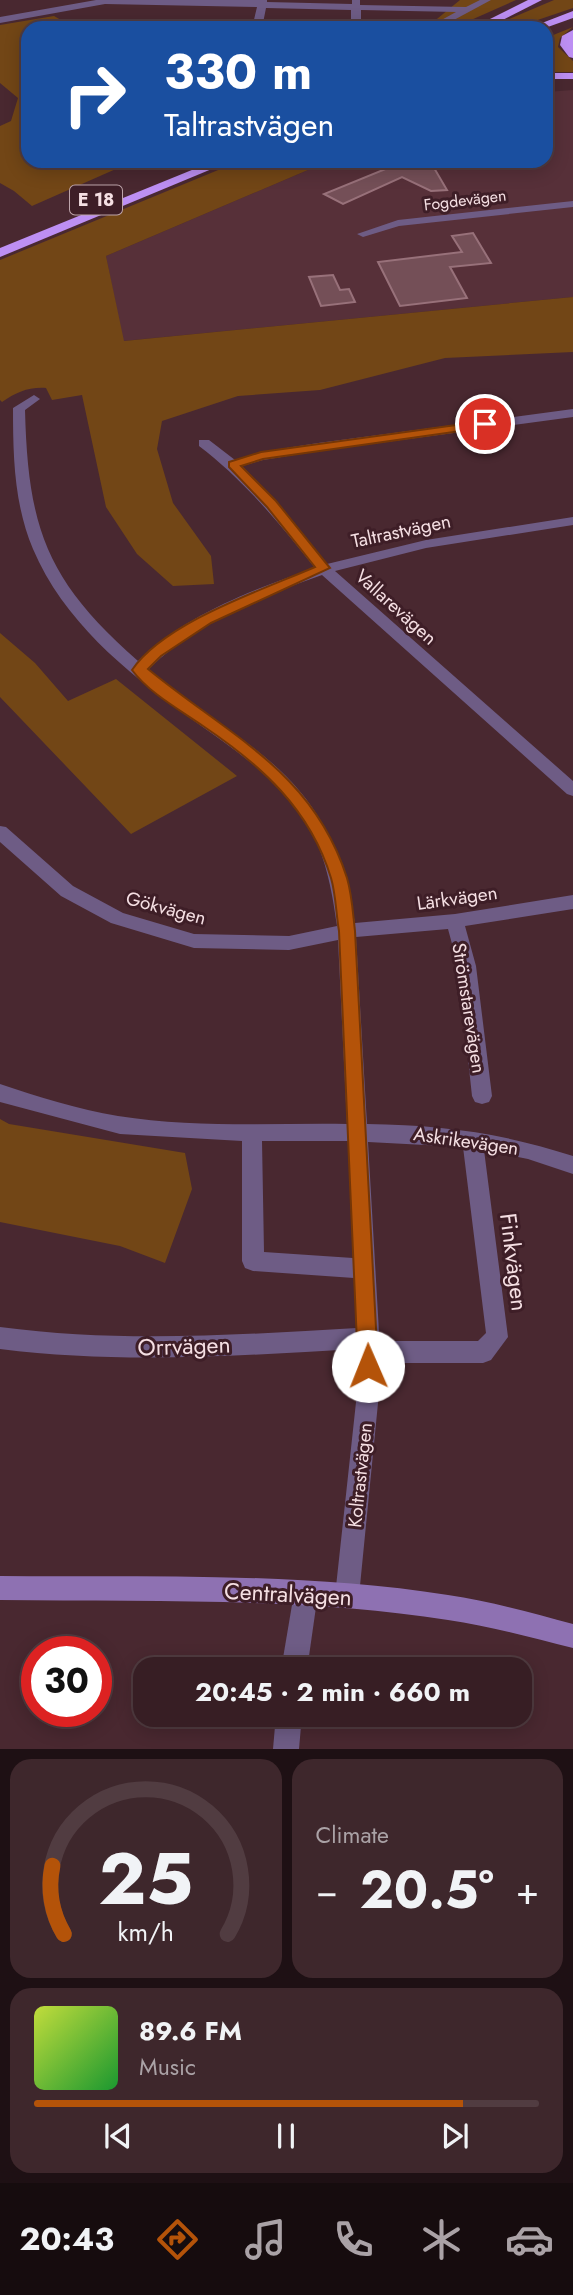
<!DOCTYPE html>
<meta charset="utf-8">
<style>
:root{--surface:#371e24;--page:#3e272c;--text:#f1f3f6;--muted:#aaa2a6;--line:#513c41;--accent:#b45309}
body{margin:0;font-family:Jost,sans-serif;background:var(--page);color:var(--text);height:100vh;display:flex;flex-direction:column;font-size:26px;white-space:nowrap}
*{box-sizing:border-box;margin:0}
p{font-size:23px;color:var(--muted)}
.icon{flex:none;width:38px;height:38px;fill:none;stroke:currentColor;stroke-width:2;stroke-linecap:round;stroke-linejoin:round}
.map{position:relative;height:1749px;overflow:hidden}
.side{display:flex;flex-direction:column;gap:10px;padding:10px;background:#1e1014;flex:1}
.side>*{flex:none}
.hud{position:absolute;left:21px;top:21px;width:532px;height:147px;border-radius:21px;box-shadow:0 4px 18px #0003,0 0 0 2px var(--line);background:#1a4fa0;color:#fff;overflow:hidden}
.speed{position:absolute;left:21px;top:1636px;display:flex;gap:14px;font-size:35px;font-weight:700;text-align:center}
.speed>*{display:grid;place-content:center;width:91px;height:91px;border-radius:50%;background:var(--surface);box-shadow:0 4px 18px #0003,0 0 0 2px var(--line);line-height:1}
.speed .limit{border:10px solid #d22;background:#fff;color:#111}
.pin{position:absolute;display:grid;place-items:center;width:60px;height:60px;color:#fff;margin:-30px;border:4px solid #fff;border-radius:50%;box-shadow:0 2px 7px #0007}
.me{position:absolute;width:77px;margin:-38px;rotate:359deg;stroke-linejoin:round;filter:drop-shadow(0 0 5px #0008)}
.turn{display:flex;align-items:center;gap:24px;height:147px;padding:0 28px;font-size:32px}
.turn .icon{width:91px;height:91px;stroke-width:2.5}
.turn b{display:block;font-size:49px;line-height:60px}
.big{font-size:52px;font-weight:700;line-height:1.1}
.side .widget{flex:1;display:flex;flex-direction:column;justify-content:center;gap:10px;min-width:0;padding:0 24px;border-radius:21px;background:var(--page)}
.side .dial{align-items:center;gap:0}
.dial svg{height:182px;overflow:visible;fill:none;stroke:var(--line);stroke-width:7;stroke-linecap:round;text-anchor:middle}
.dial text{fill:var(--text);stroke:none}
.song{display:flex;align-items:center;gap:21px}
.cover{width:84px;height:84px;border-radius:10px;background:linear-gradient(135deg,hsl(70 70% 55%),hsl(130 70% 35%))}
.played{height:7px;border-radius:4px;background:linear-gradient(90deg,var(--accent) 85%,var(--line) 85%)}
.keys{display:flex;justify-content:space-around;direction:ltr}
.heat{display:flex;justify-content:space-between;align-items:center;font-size:38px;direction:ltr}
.side .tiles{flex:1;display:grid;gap:10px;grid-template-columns:1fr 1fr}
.widget:last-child{grid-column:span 2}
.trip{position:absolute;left:133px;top:1657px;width:399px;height:70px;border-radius:21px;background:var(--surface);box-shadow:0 4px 18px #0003,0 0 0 2px var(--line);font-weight:700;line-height:70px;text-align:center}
.tabs{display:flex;height:112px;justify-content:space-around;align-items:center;background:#160c0e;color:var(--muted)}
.tabs .icon{width:49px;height:49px}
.tabs .on{color:var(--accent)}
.tabs b{font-size:32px;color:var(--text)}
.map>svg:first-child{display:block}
.built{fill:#573039}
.green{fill:#724616}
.building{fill:#744f57;stroke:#98717a;stroke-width:2}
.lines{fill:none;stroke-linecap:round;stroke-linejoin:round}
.street{fill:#6e5c85;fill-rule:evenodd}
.secondary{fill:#8e71b2;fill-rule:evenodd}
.highway{fill:#bd8ff3;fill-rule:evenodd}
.route{fill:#b45309;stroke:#753606;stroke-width:2}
.labels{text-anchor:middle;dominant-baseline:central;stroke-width:6;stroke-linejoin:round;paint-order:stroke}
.far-street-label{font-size:16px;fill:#f5dfe3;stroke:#3e1e27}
.shield{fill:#3e1e27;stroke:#bea5ab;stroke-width:2}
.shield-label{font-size:18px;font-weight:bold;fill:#f5dfe3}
.street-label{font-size:19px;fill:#f5dfe3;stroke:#3e1e27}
.near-street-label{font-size:23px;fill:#f5dfe3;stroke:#3e1e27}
</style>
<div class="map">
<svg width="573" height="1749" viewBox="0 0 573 1749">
<rect width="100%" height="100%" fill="#492830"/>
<path class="built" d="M 573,90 L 573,297 L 123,341 L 106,256 L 329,161 L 546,161 L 546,92 Z"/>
<g class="green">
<path d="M 460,0 L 516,0 L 453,28 L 426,28 Z"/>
<path d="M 554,0 L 573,0 L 573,8 L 514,28 L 488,28 Z"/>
<path d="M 54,16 L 75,28 L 28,28 L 28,161 L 134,161 L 32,206 L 14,191 L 0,183 L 0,126 L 11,121 L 18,98 L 0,83 L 0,25 Z"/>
<path d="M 573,27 L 560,38 L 558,47 L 573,61 L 573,72 L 546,72 L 546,38 Z"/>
<path d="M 240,161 L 329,161 L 106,256 L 124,341 L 573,297 L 573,352 L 445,358 L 320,390 L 238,396 L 162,421 L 157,449 L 173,503 L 211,556 L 214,584 L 173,586 L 137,554 L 106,507 L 82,395 L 52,400 L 46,388 C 28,387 17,392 2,402 L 0,400 L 0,260 Z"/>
<path d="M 0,633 L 35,663 L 68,701 L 116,679 L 237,776 L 131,834 L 0,697 Z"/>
<path d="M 0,1119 L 9,1124 L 185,1153 L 192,1189 L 165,1263 L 120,1246 L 0,1222 Z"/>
</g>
<g class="building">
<path d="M 405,161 L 430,161 L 447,190 L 431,191 L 402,177 L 343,204 L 324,194 Z"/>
<path d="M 473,233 L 491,263 L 450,267 L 467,298 L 400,306 L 378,262 L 462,252 L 452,236 Z"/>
<path d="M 333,275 L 340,290 L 349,289 L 355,302 L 321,306 L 309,277 Z"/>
</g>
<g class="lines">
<g class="street">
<path d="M 96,0 L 267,0 L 267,2 L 352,4 L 352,0 L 360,0 L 360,5 L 466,7 L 480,0 L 491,0 L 439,28 L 427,28 L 456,12 L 361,10 L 361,28 L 351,28 L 351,10 L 266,8 L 262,28 L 252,28 L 257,7 L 105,4 L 0,23 L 0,17 Z"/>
<path d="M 573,201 L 573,207 L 399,226 L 363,237 L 357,234 L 398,220 Z"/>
<path d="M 34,395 L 40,399 L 25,410 C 28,529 47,581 138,661 C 185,615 254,589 315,568 C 279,523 245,481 199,446 L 199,440 L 209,440 L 235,460 L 261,452 L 318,443 L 573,409 L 573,417 L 318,451 L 263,460 L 242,466 L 276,501 L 327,564 L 426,540 L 573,517 L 573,525 L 426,548 L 335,571 L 573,781 L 573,796 L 567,794 L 322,575 C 262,596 194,623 148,670 C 254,755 330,773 355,923 L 455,914 L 573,895 L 573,909 L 465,926 L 476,966 L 492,1096 L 489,1102 L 482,1104 L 475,1102 L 472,1096 L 458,966 L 448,929 L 356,937 L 367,1124 C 442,1125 502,1133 573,1156 L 573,1174 L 528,1159 L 484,1150 L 508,1337 L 491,1360 L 483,1363 L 391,1363 L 379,1357 L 379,1393 L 359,1596 L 356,1605 L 347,1608 L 338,1605 L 335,1596 L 357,1393 L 357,1349 C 237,1356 119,1364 0,1349 L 0,1327 C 119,1343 237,1335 357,1328 L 354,1278 L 253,1271 L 245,1268 L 242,1261 L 242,1141 L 120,1134 L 0,1102 L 0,1084 C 38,1097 78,1109 118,1116 C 193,1128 271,1123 347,1124 L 338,940 L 289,950 L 194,948 L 111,923 L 61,896 L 0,842 L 0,826 L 6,827 L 73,886 L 123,913 L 194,934 L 289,936 L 337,926 C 332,890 325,851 305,820 C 275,775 229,746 186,715 C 125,671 63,620 33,549 C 14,504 13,456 13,408 ZM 262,1141 L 348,1141 L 353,1258 L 264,1252 ZM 368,1142 L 463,1147 L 486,1333 L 478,1341 L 394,1341 L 379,1332 Z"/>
<path d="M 306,1581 L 315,1584 L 318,1593 L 307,1670 L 281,1670 L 294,1593 L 297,1584 Z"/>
<path d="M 276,1715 L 302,1715 L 299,1749 L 273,1749 Z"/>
</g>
<path class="secondary" d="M 0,1576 C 149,1577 300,1572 448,1595 C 490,1601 532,1613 573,1624 L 573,1648 C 532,1638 490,1626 448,1620 C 301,1597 149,1602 0,1600 Z"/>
<g class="highway">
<path d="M 528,0 L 542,0 L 487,28 L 472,28 Z"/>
<path d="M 573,11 L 573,18 L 545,28 L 529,28 Z"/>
<path d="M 573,30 L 573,58 L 569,57 L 560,45 L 562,36 Z"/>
<rect x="546" y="73" width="27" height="6"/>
<path d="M 214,161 L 231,161 L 0,257 L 0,248 Z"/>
</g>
</g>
<path class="route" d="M 485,421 L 491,424 L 489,427 L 263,459 L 241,466 L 276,501 L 330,568 L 211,623 L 161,656 L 148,669 C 228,735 313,771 347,878 C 352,895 353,914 355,931 L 378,1366 L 375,1373 L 368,1376 L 361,1373 L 358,1366 L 339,931 C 336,914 336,895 331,878 C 310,809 261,765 203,726 C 180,710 149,693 132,670 C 165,622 262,590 315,567 L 267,507 L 229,467 L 229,462 L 261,452 Z"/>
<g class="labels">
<g class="far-street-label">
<text transform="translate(465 200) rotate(-7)">Fogdevägen</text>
</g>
<rect class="shield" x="70" y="185.5" width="52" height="29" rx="5"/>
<g class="shield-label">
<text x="96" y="200">E 18</text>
</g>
<g class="street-label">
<text transform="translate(401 531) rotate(-12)">Taltrastvägen</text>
<text transform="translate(396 607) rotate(42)">Vallarevägen</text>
<text transform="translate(457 898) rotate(-8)">Lärkvägen</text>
<text transform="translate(166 908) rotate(15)">Gökvägen</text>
<text transform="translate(469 1008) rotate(81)">Strömstarevägen</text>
<text transform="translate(466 1141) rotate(8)">Askrikevägen</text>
<text transform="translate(360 1475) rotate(-84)">Koltrastvägen</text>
</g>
<g class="near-street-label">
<text transform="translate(514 1262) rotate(83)">Finkvägen</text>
<text transform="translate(184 1346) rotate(-2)">Orrvägen</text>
<text transform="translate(288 1594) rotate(3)">Centralvägen</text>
</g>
</g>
</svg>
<div class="speed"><div class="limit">30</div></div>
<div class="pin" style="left:485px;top:424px;background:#d93025"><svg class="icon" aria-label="arrive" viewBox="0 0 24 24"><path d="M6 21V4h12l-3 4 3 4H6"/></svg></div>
<svg class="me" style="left:368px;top:1366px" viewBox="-20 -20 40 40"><circle r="19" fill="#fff"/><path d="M0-13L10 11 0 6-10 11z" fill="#b45309"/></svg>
<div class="trip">20:45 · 2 min · 660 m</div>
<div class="hud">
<div class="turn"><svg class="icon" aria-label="right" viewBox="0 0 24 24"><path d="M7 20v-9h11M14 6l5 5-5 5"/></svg><div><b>330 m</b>Taltrastvägen</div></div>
</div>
</div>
<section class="side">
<div class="tiles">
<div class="widget dial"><svg viewBox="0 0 100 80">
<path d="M14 69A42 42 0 1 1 86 69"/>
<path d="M14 69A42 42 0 0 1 9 39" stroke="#b45309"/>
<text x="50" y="56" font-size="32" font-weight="700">25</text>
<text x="50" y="72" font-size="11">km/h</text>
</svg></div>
<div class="widget"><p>Climate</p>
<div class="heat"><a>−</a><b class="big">20.5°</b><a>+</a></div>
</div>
<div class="widget">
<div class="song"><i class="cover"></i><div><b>89.6 FM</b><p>Music</p></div></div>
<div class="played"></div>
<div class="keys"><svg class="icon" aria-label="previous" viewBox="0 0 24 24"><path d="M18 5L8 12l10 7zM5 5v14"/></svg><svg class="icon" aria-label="pause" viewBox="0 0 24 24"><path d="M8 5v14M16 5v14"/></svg><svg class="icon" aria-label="next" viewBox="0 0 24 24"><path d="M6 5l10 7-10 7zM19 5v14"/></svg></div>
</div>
</div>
</section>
<nav class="tabs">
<b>20:43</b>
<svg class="icon on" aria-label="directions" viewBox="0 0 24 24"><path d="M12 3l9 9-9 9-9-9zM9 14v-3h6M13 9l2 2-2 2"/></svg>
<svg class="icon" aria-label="music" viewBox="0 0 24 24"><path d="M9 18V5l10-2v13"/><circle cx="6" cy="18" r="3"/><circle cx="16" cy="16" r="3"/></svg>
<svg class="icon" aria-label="phone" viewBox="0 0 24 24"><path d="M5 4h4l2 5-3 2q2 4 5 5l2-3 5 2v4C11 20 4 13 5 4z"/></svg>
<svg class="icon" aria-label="climate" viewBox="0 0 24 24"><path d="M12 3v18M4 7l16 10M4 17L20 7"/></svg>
<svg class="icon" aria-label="car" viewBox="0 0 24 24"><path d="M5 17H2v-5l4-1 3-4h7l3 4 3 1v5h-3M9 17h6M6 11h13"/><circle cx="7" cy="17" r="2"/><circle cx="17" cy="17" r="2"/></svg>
</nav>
